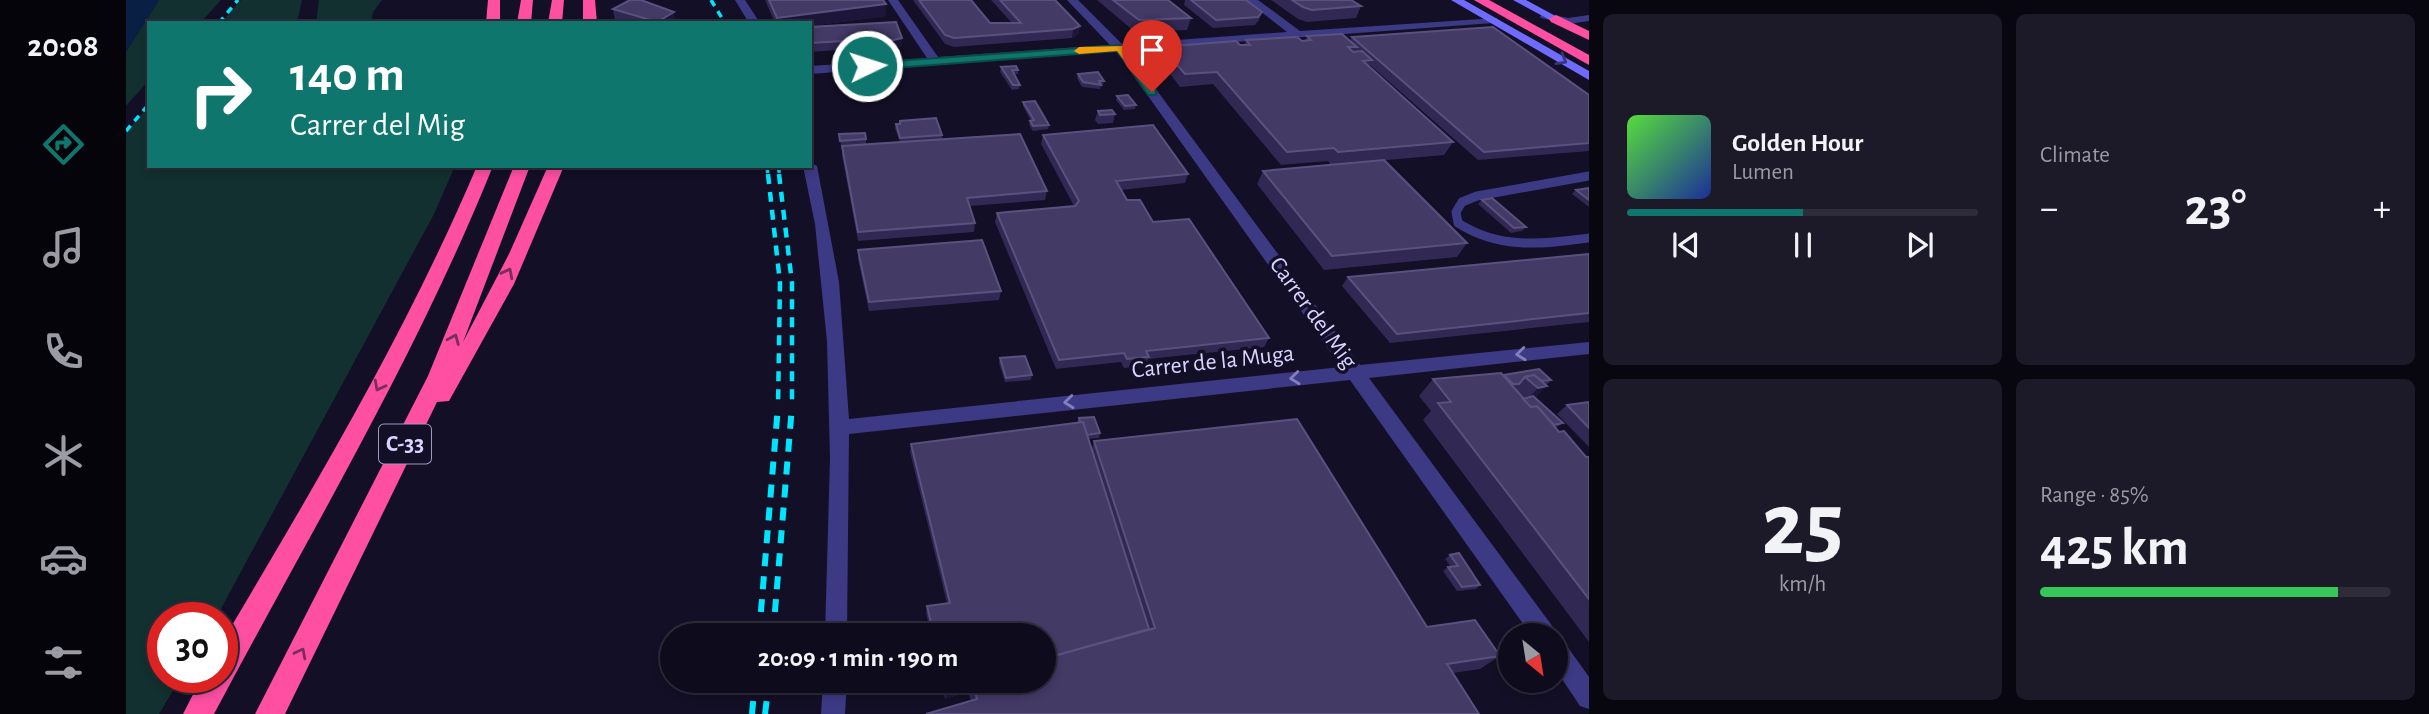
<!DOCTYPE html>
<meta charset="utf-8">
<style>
:root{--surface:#0e0b1c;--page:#1c1929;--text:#f1f3f6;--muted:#9b9ba3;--line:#2e2b3b;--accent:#0f766e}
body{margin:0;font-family:"Alegreya Sans",sans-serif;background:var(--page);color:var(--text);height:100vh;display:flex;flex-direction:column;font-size:26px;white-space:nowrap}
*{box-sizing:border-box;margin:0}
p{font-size:23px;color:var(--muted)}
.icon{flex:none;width:38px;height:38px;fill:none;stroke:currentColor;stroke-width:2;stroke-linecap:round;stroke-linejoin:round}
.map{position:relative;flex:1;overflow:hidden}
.drawer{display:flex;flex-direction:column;gap:14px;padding:14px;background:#08060f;width:840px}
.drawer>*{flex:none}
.banner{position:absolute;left:21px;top:21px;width:665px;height:147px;border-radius:0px;box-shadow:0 4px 10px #0003,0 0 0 2px var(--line);background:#0f766e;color:#fff;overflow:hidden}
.needle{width:46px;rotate:150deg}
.controls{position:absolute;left:1372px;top:623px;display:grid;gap:14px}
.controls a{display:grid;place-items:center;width:70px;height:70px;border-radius:50%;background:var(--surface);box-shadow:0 4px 10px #0003,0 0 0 2px var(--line);font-size:35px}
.speed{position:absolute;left:21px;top:602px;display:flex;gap:14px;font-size:35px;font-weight:700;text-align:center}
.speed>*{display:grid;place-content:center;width:91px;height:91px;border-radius:50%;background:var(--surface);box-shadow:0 4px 10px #0003,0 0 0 2px var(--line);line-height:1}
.speed .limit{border:10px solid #d22;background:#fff;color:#111}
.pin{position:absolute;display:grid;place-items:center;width:60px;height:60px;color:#fff;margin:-72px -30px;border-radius:50% 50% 50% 0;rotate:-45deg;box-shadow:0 0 7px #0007}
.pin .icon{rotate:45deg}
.me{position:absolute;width:77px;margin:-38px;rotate:86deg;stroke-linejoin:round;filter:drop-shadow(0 0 5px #0008)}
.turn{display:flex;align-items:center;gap:24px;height:147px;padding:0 28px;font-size:32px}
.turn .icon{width:91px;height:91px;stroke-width:2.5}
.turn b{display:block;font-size:49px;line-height:60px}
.big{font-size:52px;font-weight:700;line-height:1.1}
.drawer .widget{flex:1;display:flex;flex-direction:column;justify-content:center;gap:10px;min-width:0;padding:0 24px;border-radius:10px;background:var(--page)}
.drawer .dial{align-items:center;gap:0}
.dial b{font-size:91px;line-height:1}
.song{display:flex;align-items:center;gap:21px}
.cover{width:84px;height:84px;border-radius:10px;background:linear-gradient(135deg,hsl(110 70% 55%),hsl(230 70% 35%))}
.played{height:7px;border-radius:4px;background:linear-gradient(90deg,var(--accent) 50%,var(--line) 50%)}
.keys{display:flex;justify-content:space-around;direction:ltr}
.heat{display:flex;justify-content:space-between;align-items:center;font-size:38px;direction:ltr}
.charge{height:10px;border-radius:5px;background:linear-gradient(90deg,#34c759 85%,var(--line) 0)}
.drawer .tiles{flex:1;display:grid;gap:14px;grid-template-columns:repeat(2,1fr)}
.trip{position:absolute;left:534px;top:623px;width:396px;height:70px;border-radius:35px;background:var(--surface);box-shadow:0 4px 10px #0003,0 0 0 2px var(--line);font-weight:700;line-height:70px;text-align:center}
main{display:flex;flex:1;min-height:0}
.menu{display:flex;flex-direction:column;width:126px;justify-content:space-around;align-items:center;background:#06040b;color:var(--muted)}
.menu .icon{width:49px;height:49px}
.menu .on{color:var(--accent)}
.menu b{font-size:32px;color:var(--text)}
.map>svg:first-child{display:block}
.green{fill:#12302f}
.water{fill:#0a1f44}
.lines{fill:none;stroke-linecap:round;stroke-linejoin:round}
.lane{stroke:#3d3a85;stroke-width:9}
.street{fill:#3d3a85;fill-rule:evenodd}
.secondary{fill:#6f6bff;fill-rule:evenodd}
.highway{fill:#ff4fa3;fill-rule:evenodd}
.rail-far2{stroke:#00e5ff;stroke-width:3.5;stroke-dasharray:7 6;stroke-linecap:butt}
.rail-far1{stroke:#00e5ff;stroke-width:4.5;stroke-dasharray:10 8;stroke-linecap:butt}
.rail{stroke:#00e5ff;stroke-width:6;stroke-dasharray:13 10;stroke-linecap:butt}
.wall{fill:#312854}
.shaded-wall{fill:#1d163a}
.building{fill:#433a66;stroke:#5a527e;stroke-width:2}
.oneway{stroke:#38347d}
.oneway2{stroke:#7d2c5e}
.oneway3{stroke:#837fbc}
.route{fill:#0f766e;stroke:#0a4d48;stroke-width:2}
.slow{fill:#f59e0b}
.labels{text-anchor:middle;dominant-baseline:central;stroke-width:7;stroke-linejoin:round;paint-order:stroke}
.shield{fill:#130f26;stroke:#9e99be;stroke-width:2}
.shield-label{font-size:23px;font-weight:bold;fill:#d9d4ff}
.street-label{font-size:24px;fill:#d9d4ff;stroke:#130f26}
</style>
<main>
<nav class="menu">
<b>20:08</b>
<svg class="icon on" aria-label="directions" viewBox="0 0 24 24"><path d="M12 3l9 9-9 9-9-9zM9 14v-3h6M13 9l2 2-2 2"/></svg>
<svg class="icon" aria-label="music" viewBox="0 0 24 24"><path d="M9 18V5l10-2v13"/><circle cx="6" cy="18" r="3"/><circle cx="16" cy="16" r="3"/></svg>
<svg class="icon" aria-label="phone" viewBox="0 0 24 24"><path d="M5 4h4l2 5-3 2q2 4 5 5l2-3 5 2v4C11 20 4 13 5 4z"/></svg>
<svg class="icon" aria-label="climate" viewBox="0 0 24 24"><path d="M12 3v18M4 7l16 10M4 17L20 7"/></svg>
<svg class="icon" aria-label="car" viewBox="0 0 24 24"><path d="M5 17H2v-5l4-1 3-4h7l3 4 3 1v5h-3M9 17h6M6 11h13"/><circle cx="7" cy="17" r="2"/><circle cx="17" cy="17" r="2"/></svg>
<svg class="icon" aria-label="filters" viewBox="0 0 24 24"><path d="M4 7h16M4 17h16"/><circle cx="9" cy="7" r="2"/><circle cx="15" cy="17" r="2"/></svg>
</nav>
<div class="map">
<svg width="1463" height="714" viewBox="0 0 1463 714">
<rect width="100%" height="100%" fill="#130f26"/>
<g class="green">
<path d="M 33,0 L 95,0 L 74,23 L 23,23 L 23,80 L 0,106 L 0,52 Z"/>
<path d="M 115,0 L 176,0 L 171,23 L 95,23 Z"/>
<path d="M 193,0 L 256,0 L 247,12 L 245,23 L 190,23 Z"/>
<path d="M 23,106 L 23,166 L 329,166 L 308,214 L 90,618 L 37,618 L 37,677 L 55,677 L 33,714 L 0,714 L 0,132 Z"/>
</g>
<path class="water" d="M 0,0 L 33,0 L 0,52 Z"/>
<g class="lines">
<path class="lane" d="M 1463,176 L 1351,196 L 1336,202 L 1330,212 L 1332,223 C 1374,250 1416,244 1463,238"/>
<g class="street">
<path d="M 609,0 L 619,0 L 634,23 L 623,23 Z"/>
<path d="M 762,0 L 772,0 L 812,57 L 984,45 L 941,0 L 952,0 L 996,44 L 1161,32 L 1120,0 L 1132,0 L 1174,31 L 1371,18 L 1371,22 L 1367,23 L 1001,50 L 1234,365 L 1463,342 L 1463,354 L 1243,378 L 1427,627 L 1430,635 L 1430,637 L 1405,635 L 1224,380 L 723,434 L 721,635 L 699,635 L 704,458 L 701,341 L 689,224 L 677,166 L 684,166 L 684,162 L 691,166 L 713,282 L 723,419 L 1215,367 L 990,51 L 684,74 L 684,66 L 801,58 Z"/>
<path d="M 1419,13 L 1442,18 L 1463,15 L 1463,21 L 1442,24 L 1415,18 L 1414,16 Z"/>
<path d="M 1430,639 L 1438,642 L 1463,677 L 1463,709 L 1454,706 L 1430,670 Z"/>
<path d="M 697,681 L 721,681 L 719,714 L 695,714 Z"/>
</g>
<g class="secondary">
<path d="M 1325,0 L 1338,0 L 1463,71 L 1463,80 Z"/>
<path d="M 1387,0 L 1400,0 L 1435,19 L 1426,21 Z"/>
</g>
<g class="highway">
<path d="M 362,0 L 374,0 L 374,23 L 360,23 Z"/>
<path d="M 395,0 L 407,0 L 405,23 L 391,23 Z"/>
<path d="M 426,0 L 438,0 L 436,23 L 422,23 Z"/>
<path d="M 457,0 L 469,0 L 471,23 L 457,23 Z"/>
<path d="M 1348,0 L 1363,0 L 1463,55 L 1463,65 Z"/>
<path d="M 1430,15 L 1463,31 L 1463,40 L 1425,22 L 1423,19 Z"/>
<path d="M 351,166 L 367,166 C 290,357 184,533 88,714 L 57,714 L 76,677 L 96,677 L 96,642 C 188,487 280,333 351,166 Z"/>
<path d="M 388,166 L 404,166 L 337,342 L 383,254 L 422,166 L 438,166 L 388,284 L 323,401 L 311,402 L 159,714 L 129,714 L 302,376 Z"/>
</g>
<g class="rail-far2">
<path d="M 585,0 L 599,23"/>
<path d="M 93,23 L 112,0"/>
<path d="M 0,131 L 23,104"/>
<path d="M 641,166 L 642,176"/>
<path d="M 652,166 L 654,176"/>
</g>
<g class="rail-far1">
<path d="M 642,174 L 654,283 L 652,407"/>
<path d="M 653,174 L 666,283 L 666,407"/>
</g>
<g class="rail">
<path d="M 633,635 L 652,406"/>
<path d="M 647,635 L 666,406"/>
<path d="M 626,714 L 629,681"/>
<path d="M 639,714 L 643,681"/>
</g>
</g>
<g class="wall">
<path d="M 639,0 L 757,0 L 760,16 L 684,26 L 684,23 L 649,23 Z"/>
<path d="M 787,0 L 845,0 L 864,23 L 886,23 L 865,0 L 929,0 L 954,26 L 952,34 L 946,38 L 828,47 L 819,44 Z"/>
<path d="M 971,0 L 1042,0 L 1065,18 L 1061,30 L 1009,32 Z"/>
<path d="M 1059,0 L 1120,0 L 1136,12 L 1133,20 L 1129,25 L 1087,28 L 1058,5 Z"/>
<path d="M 1145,0 L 1225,0 L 1235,6 L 1230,18 L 1181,22 L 1172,19 Z"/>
<path d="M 487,9 L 550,23 L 497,23 L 489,21 Z"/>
<path d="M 770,22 L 776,46 L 755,52 L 754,47 L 684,52 L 684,27 Z"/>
<path d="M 1181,36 L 1224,41 L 1226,37 L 1463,95 L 1463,151 L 1352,160 L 1244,65 L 1243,66 L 1327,142 L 1318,155 L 1205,165 L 1202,161 L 1155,165 L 1087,84 L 1054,87 L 1036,63 L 1039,51 L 1045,50 L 1046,46 L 1114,45 L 1118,45 L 1120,40 L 1179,41 Z"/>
<path d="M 875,67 L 892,70 L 892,74 L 888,74 L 894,85 L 893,89 L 886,90 L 874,72 Z"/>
<path d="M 952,74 L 978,81 L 977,85 L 975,85 L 974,89 L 956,87 L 951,78 Z"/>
<path d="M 991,96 L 1010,105 L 1009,109 L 998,110 L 990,100 Z"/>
<path d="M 897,102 L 923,125 L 922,129 L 907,131 L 903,125 L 904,121 L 905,121 L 897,106 Z"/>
<path d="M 972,111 L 989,114 L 987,123 L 972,124 L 969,120 Z"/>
<path d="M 774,121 L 816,135 L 816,139 L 921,191 L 919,200 L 844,206 L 849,223 L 848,232 L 732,241 L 716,155 L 716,146 L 774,142 L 769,128 L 770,124 L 773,124 Z"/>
<path d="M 713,134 L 740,139 L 740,144 L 715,145 Z"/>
<path d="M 917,135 L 1062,174 L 1059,183 L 995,190 L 1001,200 L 1027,222 L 1143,338 L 1138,347 L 1022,359 L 1019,366 L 998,368 L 995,362 L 930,369 L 869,222 L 871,213 L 948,206 L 915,144 Z"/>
<path d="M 1137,171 L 1341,243 L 1331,257 L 1198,270 L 1131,184 Z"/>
<path d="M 1463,188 L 1463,207 L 1446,194 L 1450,190 Z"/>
<path d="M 1356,200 L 1400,227 L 1396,231 L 1385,233 L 1352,204 Z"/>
<path d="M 732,250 L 875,291 L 873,300 L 743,311 L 732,259 Z"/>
<path d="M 1463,254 L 1463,322 L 1264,343 L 1216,286 L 1222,277 Z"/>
<path d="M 874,358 L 906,375 L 905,380 L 879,382 L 873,363 Z"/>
<path d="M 1378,375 L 1425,380 L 1409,398 L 1437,423 L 1430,428 L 1460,457 L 1463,457 L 1463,642 L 1297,420 L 1305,411 L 1293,396 L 1307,379 L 1377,376 Z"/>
<path d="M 1463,402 L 1463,447 L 1431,414 L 1441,405 Z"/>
<path d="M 953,418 L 974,433 L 973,438 L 962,439 L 966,449 L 968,441 L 1301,627 L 1374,656 L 1354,669 L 1327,673 L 845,701 L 842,692 L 819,699 L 815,681 L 917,681 L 917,635 L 805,635 L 800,613 L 801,606 L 821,603 L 784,452 L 785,444 L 951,422 Z"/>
<path d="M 1324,555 L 1354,585 L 1350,589 L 1331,591 L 1317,571 L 1322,567 L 1325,567 L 1319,559 Z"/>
</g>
<g class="shaded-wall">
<path d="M 760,4 L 760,16 L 684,26 L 684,23 L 651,23 L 651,18 Z"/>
<path d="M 548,12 L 550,23 L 531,23 L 531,22 Z"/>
<path d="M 954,26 L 952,34 L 946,38 L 947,29 Z"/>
<path d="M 776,38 L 776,46 L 755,52 L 755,43 Z"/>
<path d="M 1421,386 L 1408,399 L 1399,402 L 1412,388 Z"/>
<path d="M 844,685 L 842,692 L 819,699 L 821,692 Z"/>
</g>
<g class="building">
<path d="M 504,0 L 515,0 L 548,12 L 531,22 L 487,9 Z"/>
<path d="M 643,0 L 757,0 L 760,4 L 651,18 Z"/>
<path d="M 793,0 L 845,0 L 864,23 L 895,23 L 874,0 L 929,0 L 954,26 L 947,29 L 828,38 L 819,35 Z"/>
<path d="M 987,0 L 1042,0 L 1065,18 L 1013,20 Z"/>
<path d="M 1065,0 L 1120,0 L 1136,12 L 1132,17 L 1090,20 Z"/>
<path d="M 1166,0 L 1225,0 L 1235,6 L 1186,10 L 1177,7 Z"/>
<path d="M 770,22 L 776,38 L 755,43 L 754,39 L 684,43 L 684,27 Z"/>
<path d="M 1367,27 L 1463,95 L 1463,143 L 1358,152 L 1226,37 Z"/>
<path d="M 1216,34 L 1231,47 L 1222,47 L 1227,52 L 1236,51 L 1246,60 L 1237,61 L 1327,142 L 1212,152 L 1208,148 L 1161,152 L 1091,72 L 1059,74 L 1039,51 L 1050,50 L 1046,46 L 1110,41 L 1114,45 L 1124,45 L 1120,40 L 1171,37 L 1176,41 L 1185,40 L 1181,36 Z"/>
<path d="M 890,66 L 892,70 L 886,70 L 894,85 L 887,85 L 875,67 Z"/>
<path d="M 972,72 L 978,81 L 973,81 L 975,85 L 957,82 L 952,74 Z"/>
<path d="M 1002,95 L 1010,105 L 999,106 L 991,96 Z"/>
<path d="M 909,101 L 923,125 L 907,126 L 904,121 L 908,120 L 897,102 Z"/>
<path d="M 986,110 L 989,114 L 974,115 L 972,111 Z"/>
<path d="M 810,118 L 816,135 L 774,138 L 770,124 L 774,124 L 774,121 Z"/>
<path d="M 1027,125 L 1062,174 L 990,181 L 1001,200 L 1014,200 L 1027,222 L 1063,219 L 1143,338 L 1020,351 L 1023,357 L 1001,359 L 998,353 L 933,360 L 871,213 L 949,206 L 953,201 L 917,135 Z"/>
<path d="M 739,133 L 740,139 L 714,141 L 713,134 Z"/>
<path d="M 894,134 L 921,191 L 841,198 L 849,223 L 732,232 L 716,146 Z"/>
<path d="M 1258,160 L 1341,243 L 1206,256 L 1137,171 Z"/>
<path d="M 1463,188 L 1463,200 L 1450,190 Z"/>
<path d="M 1366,198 L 1400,227 L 1388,228 L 1356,200 Z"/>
<path d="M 856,240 L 875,291 L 743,302 L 732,250 Z"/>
<path d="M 1463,254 L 1463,313 L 1271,334 L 1222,277 Z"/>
<path d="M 899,356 L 906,375 L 880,378 L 874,358 Z"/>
<path d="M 1413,369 L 1425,380 L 1416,381 L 1408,375 L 1399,377 L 1393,384 L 1387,384 L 1378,375 Z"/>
<path d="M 1375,373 L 1405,407 L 1411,406 L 1433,432 L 1438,431 L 1460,457 L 1463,457 L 1463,599 L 1312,403 L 1325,402 L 1307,379 Z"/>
<path d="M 1408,375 L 1421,386 L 1412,388 L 1399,377 Z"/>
<path d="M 1407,396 L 1437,423 L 1428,425 L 1411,406 L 1405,407 L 1397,399 Z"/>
<path d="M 1463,402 L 1463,428 L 1441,405 Z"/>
<path d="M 968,417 L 974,433 L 961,435 L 957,422 L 954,422 L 953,418 Z"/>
<path d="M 1171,419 L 1301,627 L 1349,620 L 1374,656 L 1321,664 L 1353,714 L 800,714 L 851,699 L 846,681 L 917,681 L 917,659 L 1029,628 L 968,441 Z"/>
<path d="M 957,422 L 1023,629 L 917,659 L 917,635 L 808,635 L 801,606 L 824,603 L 785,444 Z"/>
<path d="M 1333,553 L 1354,585 L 1336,587 L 1322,567 L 1332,566 L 1324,555 Z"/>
<path d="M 818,681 L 846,681 L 844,685 L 821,692 Z"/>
</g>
<defs><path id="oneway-chevron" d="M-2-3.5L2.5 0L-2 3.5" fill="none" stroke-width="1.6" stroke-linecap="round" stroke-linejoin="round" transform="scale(1.75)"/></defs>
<use class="oneway" href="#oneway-chevron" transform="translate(1436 60) rotate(30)"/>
<g class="oneway2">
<use href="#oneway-chevron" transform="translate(382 273) rotate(-63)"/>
<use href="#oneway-chevron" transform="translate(328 339) rotate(-67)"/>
<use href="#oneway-chevron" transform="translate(253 386) rotate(118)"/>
<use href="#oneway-chevron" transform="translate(175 653) rotate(-63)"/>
</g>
<g class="oneway3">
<use href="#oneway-chevron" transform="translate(1395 354) rotate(174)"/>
<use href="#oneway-chevron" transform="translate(1169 378) rotate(174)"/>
<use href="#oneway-chevron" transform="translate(943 402) rotate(174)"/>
</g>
<path class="route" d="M 994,45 L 1030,90 L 1030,95 L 1022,95 L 991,51 L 741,70 L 735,66 L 741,63 Z"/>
<path class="slow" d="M 998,46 L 1012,65 L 1010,67 L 1003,67 L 991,51 L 953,54 L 948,51 L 953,47 Z"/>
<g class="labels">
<rect class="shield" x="253" y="424.5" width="52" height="39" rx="5"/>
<g class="shield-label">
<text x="279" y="444">C-33</text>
</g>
<g class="street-label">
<text transform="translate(1187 313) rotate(54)">Carrer del Mig</text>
<text transform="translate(1087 362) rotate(-6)">Carrer de la Muga</text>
</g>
</g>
</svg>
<div class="controls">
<a><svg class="needle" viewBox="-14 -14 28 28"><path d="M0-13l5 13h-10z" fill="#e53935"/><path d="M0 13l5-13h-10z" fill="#9b9ba3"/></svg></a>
</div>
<div class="speed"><div class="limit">30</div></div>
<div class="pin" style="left:1026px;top:92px;background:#d93025"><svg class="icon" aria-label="arrive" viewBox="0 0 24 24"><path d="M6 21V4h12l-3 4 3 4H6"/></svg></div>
<svg class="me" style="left:741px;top:66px" viewBox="-20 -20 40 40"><circle r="17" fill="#0f766e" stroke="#fff" stroke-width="3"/><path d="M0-11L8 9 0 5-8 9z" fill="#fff"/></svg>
<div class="trip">20:09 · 1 min · 190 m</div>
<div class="banner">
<div class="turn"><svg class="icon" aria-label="right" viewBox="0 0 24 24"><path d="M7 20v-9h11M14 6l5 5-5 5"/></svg><div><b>140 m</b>Carrer del Mig</div></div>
</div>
</div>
<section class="drawer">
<div class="tiles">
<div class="widget">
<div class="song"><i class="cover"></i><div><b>Golden Hour</b><p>Lumen</p></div></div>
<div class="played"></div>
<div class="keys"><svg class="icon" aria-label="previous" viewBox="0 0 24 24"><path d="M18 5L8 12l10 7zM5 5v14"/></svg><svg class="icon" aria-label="pause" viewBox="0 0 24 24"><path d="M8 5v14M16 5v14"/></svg><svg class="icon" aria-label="next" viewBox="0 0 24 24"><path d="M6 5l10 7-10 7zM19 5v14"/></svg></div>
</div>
<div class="widget"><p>Climate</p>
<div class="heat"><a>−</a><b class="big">23°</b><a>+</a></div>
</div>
<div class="widget dial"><b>25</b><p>km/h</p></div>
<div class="widget"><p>Range · 85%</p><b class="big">425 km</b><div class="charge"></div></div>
</div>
</section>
</main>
